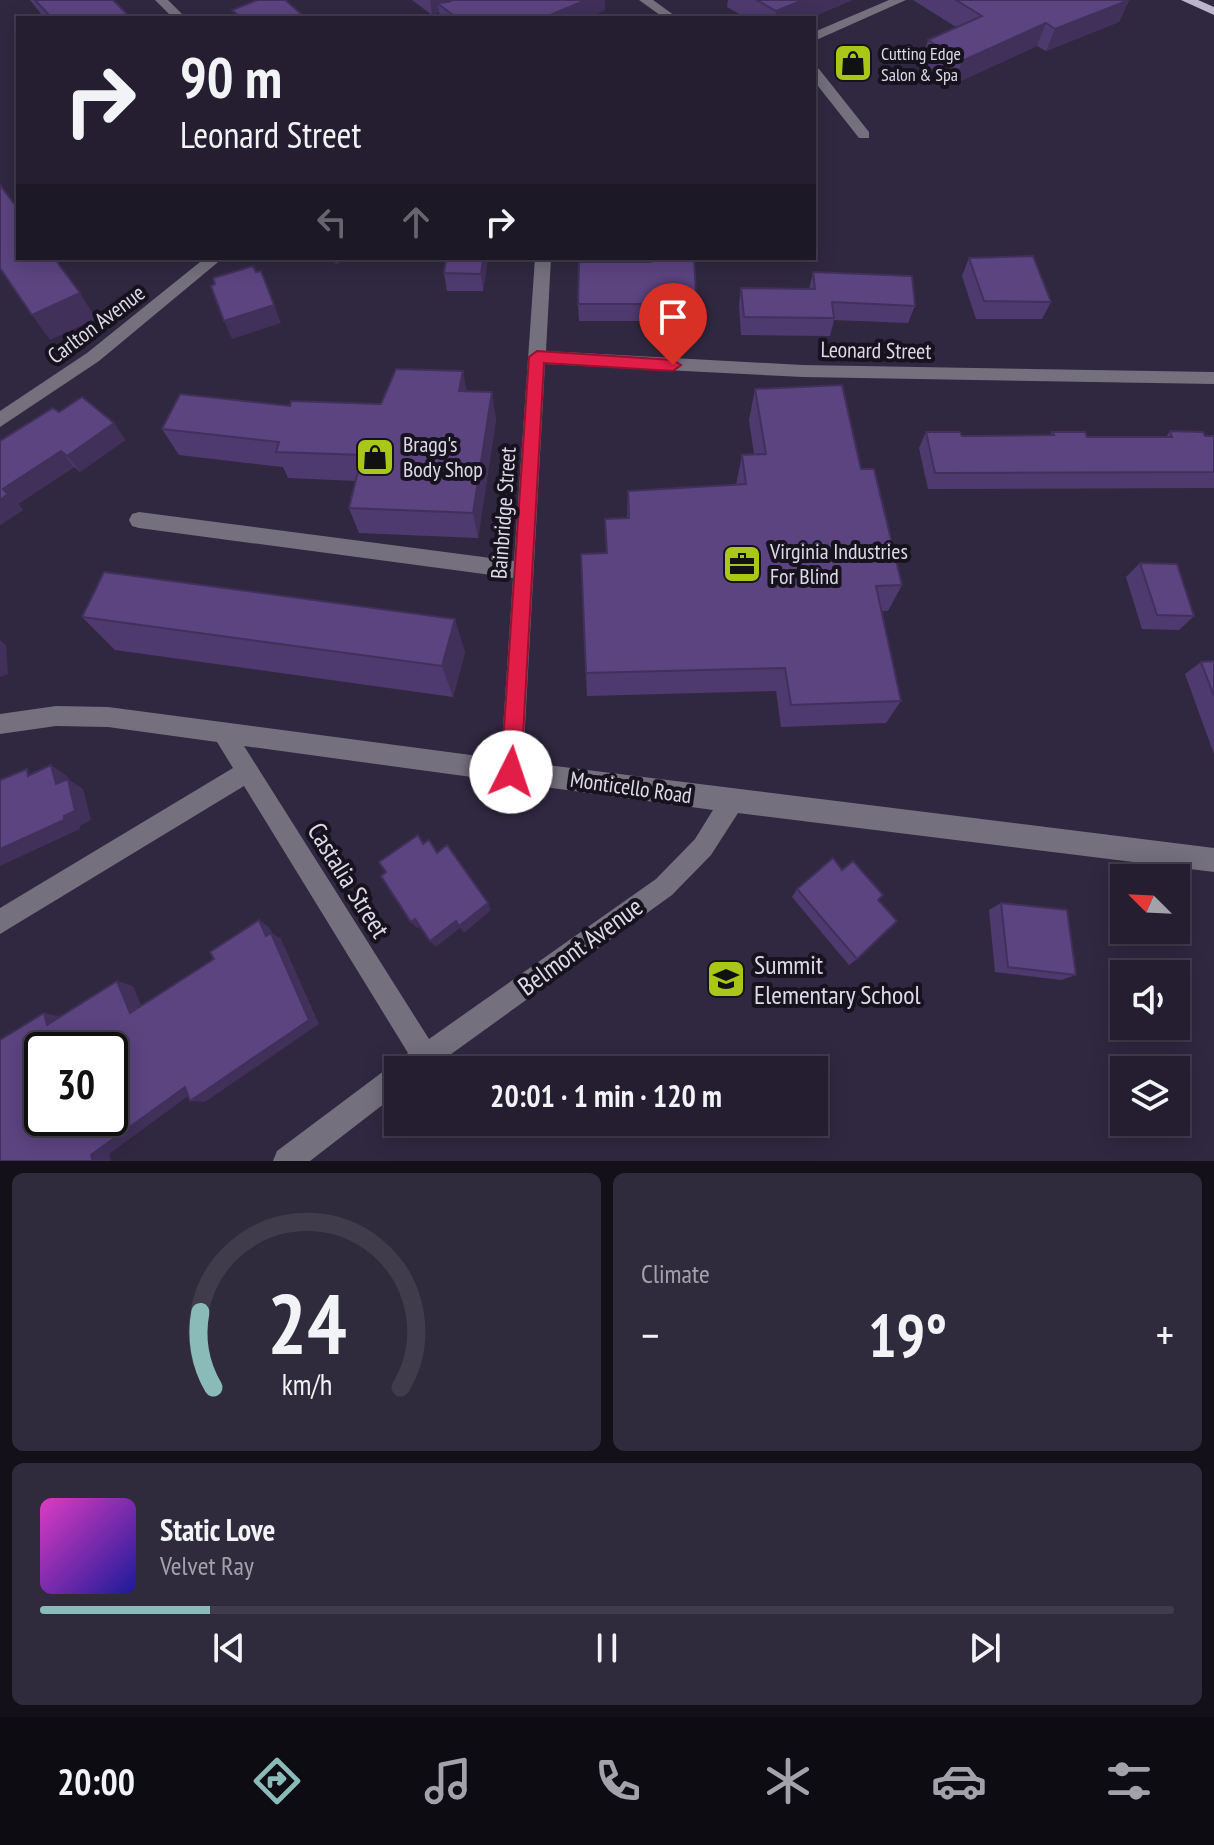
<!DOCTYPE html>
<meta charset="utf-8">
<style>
:root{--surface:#241e30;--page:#302b3c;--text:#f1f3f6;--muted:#a3a2ab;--line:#413c4c;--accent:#8bbbb9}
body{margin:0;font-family:"PT Sans Narrow",sans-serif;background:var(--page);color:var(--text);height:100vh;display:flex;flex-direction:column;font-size:30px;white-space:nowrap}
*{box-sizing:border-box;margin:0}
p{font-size:26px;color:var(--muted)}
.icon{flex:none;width:44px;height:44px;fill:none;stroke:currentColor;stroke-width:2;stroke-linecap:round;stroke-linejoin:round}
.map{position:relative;height:1161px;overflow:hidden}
.drawer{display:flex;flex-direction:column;gap:12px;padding:12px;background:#14101a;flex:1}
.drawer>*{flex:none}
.top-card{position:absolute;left:16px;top:16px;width:800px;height:244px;border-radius:0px;box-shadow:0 4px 20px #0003,0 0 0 2px var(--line);background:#241e30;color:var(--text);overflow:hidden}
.needle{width:52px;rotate:294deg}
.tools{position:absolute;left:1110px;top:864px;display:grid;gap:16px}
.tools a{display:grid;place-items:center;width:80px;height:80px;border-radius:0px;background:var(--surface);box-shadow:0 4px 20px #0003,0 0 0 2px var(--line);font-size:40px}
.speed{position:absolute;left:24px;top:1032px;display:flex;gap:16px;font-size:40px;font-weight:700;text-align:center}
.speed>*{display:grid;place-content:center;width:104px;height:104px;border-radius:50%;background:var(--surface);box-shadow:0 4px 20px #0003,0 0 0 2px var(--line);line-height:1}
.speed .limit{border:4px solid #111;border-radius:12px;background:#fff;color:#111}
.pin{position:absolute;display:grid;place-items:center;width:68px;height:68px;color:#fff;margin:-82px -34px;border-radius:50% 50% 50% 0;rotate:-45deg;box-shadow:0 0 8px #0007}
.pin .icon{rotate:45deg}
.me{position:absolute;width:88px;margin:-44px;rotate:4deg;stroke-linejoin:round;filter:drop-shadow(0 0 6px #0008)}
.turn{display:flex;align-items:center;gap:28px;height:168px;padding:0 32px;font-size:36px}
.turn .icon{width:104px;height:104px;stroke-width:2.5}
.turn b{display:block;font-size:56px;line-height:68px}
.lanes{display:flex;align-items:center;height:76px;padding:0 32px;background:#0003;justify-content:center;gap:40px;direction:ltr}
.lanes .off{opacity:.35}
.big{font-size:60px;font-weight:600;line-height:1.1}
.drawer .tile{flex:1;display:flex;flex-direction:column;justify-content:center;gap:12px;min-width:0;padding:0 28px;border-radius:12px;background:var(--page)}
.drawer .dial{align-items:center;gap:0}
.dial svg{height:208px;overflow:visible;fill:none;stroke:var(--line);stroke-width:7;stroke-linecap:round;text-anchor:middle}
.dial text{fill:var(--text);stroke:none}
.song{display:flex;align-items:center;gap:24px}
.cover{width:96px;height:96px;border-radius:12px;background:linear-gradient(135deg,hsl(310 70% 55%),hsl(240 70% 35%))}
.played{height:8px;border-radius:4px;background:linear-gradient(90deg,var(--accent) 15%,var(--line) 15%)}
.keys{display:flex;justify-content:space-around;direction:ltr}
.heat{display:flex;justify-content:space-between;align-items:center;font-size:44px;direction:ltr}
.drawer .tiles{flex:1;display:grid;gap:12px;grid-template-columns:1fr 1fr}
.tile:last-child{grid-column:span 2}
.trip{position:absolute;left:384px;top:1056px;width:444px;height:80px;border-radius:0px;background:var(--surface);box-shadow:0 4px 20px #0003,0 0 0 2px var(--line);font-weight:600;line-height:80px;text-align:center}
.tab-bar{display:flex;height:128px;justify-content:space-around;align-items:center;background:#0e0c13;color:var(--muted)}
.tab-bar .icon{width:56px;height:56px}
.tab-bar .on{color:var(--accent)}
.tab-bar b{font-size:36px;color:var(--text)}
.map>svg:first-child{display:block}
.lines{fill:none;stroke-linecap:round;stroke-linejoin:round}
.minor{fill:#75707e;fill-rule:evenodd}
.major{fill:#bcb4cf;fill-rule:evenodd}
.wall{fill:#4f3a6f}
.shaded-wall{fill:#40305a}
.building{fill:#5c4481;stroke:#40305a;stroke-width:2;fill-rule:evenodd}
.route{fill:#e11d48;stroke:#92132f;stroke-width:2}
.labels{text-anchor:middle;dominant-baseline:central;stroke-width:8;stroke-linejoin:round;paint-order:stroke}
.far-poi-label{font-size:18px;fill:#ded9e9;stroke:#17131e;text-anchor:start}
.street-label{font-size:22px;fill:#ded9e9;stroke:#17131e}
.poi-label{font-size:22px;fill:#ded9e9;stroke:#17131e;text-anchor:start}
.near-street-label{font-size:26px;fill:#ded9e9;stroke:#17131e}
.near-poi-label{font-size:26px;fill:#ded9e9;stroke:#17131e;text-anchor:start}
</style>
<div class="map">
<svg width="1214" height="1161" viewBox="0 0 1214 1161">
<rect width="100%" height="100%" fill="#302840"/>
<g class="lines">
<g class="minor">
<path d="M 155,0 L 168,0 L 186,18 L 173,18 Z"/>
<path d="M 639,0 L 653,0 L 678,18 L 664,18 Z"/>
<path d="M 889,0 L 906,0 L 814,41 L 814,32 Z"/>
<path d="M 814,68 L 819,69 L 869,132 L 869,138 L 859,138 L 814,81 Z"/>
<path d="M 205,258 L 223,258 L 99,361 L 0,427 L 0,411 L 87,353 Z"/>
<path d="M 535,258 L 551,258 L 546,351 L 803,365 L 1214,372 L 1214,384 L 803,377 L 545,364 L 523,762 L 1214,848 L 1214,872 L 738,813 L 711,855 L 672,895 L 429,1070 L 398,1070 L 398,1093 L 310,1161 L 273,1161 L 277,1151 L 408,1053 L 244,786 L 0,934 L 0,908 L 233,768 L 217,742 L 108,727 L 56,726 L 0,734 L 0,714 L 56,706 L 108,707 L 501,759 L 513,578 L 139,528 L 132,526 L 129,520 L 132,514 L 139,512 L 514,561 ZM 244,746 L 713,810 L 695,839 L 656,879 L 429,1039 Z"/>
</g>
<path class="major" d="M 1181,0 L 1198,0 L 1214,7 L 1214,15 Z"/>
</g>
<g class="wall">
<path d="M 30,0 L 113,0 L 131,18 L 44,18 Z"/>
<path d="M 412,0 L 605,0 L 605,10 L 587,18 L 440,18 L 439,12 L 432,15 Z"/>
<path d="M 728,0 L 852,0 L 810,18 L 746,18 L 727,7 Z"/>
<path d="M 913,0 L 1129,0 L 1119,22 L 1046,51 L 1037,46 L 954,84 L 921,62 L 928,40 L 956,27 Z"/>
<path d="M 446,258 L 488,258 L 483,291 L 447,291 L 444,273 Z"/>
<path d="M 650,258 L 697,312 L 695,330 L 651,330 L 651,321 L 579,321 L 578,304 L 650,262 Z"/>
<path d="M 969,258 L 1051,302 L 1042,319 L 976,319 L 962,276 Z"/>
<path d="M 813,272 L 915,306 L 908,323 L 834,320 L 830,336 L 741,335 L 739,305 L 741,288 L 809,289 Z"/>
<path d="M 755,389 L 861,469 L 902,585 L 888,611 L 881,611 L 901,701 L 886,723 L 781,727 L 776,691 L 587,696 L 586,673 L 606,553 L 605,519 L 627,518 L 628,491 L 736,485 L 742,455 L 754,454 L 749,420 Z"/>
<path d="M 466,391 L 496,419 L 478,538 L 359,533 L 349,508 L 356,481 L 288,478 L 283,467 L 179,455 L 162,429 L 290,406 L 381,404 Z"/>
<path d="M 59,412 L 114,423 L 125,440 L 80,472 L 74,467 L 18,504 L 23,510 L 0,525 L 0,441 Z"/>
<path d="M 1170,431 L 1205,436 L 1214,436 L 1214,488 L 928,489 L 919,448 L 926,432 L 962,436 L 1050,435 L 1052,432 L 1087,437 L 1166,437 Z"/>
<path d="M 1140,563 L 1194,616 L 1179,630 L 1142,629 L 1126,577 Z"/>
<path d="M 82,617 L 465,652 L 453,697 L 115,650 Z"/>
<path d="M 1214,661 L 1214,754 L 1185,674 L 1201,662 Z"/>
<path d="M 842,870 L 857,959 L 849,965 L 792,897 L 797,889 Z"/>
<path d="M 1001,903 L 1076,975 L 1061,980 L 995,972 L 989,910 Z"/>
</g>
<g class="shaded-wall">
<path d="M 430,0 L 465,0 L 445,9 L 437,3 L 439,12 L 432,15 Z"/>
<path d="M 586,0 L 605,0 L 605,10 L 587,18 L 543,18 Z"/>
<path d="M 803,0 L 852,0 L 810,18 L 775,18 L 776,11 Z"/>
<path d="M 1129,0 L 1119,22 L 1046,51 L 1055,29 Z"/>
<path d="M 1046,23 L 1037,46 L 954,84 L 962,61 Z"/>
<path d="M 333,258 L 349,258 L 335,265 Z"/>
<path d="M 483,258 L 488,258 L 483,291 L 481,274 Z"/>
<path d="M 261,271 L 281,323 L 232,339 L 224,321 Z"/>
<path d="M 80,293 L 96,319 L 50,340 L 32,315 Z"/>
<path d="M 463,371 L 468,399 L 459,391 Z"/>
<path d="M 492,392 L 496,419 L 478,538 L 473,513 Z"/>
<path d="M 114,423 L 125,440 L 80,472 L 67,456 Z"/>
<path d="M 61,451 L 74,467 L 18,504 L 23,510 L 0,525 L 0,500 L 3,489 Z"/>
<path d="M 455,619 L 465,652 L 453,697 L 442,666 Z"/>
<path d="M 0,640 L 6,645 L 8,674 L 0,677 Z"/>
<path d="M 51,765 L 67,776 L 68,779 L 83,789 L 91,820 L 80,826 L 80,829 L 0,866 L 0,849 L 64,816 Z"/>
<path d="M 488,903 L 491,910 L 464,933 L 459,926 Z"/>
<path d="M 415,919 L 421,926 L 417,928 L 411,922 Z"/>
<path d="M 259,920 L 269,927 L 273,934 L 281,939 L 319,1024 L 205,1102 L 190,1101 L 266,936 Z"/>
<path d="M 456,921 L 460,928 L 436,947 L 430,941 Z"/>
<path d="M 117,981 L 133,986 L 146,1017 L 130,1013 Z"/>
<path d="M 44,1013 L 62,1017 L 47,1025 Z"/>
<path d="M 185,1087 L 199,1088 L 109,1154 L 111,1161 L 93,1161 L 91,1155 Z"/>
</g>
<g class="building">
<path d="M 35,0 L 113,0 L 131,18 L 52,18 Z"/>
<path d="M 258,0 L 285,0 L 306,18 L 241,18 L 232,10 Z"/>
<path d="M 453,0 L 586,0 L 543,18 L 457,18 L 437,3 L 448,2 Z"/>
<path d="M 757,0 L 803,0 L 776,11 Z"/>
<path d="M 956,0 L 1129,0 L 1055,29 L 1046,23 L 962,61 L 928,40 L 982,16 Z"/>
<path d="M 0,185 L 18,209 L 18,258 L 54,258 L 80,293 L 32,315 L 0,268 Z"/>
<path d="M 1033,256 L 1051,302 L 984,301 L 969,258 Z"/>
<path d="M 446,258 L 483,258 L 481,274 L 444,273 Z"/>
<path d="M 651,258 L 694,258 L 697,312 L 652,312 L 652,304 L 578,304 L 579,262 L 651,262 Z"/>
<path d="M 253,266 L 256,272 L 261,271 L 274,305 L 224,321 L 211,286 L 215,284 L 213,278 Z"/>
<path d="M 813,272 L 912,276 L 915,306 L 832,302 L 834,318 L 744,317 L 741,288 L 815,289 Z"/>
<path d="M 396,369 L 463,371 L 459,391 L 492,392 L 473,513 L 349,508 L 362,455 L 276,452 L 279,442 L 162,429 L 180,394 L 290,406 L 291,401 L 381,404 Z"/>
<path d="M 842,385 L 861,469 L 874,469 L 902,585 L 876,586 L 901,701 L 791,705 L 785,668 L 586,673 L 581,554 L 607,553 L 605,519 L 629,518 L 628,491 L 746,484 L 742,455 L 766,454 L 755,389 Z"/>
<path d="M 82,397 L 114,423 L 67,456 L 61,451 L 3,489 L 8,494 L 0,500 L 0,441 L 53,408 L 59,412 Z"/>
<path d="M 1170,431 L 1203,432 L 1205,436 L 1214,436 L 1214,472 L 935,473 L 926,432 L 960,432 L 962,436 L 1054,435 L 1052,432 L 1085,432 L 1087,437 L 1172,437 Z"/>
<path d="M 1140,563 L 1177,564 L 1194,616 L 1157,615 Z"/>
<path d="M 104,572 L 455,619 L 442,666 L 82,617 Z"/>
<path d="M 1214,661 L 1214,696 L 1201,662 Z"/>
<path d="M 51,765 L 56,784 L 68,779 L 75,811 L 64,816 L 64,820 L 0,849 L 0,780 L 27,769 L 28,776 Z"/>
<path d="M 418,835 L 423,844 L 429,840 L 437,853 L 447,845 L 488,903 L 459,926 L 456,921 L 430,941 L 415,919 L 411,922 L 381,876 L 386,872 L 379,862 Z"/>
<path d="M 833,858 L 842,870 L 853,861 L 883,895 L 878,900 L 897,921 L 857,959 L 797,889 Z"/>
<path d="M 1001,903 L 1067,910 L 1076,975 L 1008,967 Z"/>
<path d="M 259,920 L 266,936 L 271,933 L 309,1020 L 190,1101 L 185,1087 L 91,1155 L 93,1161 L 0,1161 L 0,1040 L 44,1013 L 47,1025 L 117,981 L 130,1013 L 214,959 L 210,952 ZM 42,1050 L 110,1050 L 110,1118 L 42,1118 Z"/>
</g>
<path class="route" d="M 537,351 L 673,360 L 681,365 L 673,371 L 544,363 L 521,772 L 518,779 L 511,781 L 504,779 L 501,772 L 529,357 Z"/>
<defs>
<g id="shop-square" transform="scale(2)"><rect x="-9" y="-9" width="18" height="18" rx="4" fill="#a9c719" stroke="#17131e"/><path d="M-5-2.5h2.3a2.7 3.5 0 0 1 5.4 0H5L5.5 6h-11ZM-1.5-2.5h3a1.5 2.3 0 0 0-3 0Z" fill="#111"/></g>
<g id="office-square" transform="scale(2)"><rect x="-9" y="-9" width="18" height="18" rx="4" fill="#a9c719" stroke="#17131e"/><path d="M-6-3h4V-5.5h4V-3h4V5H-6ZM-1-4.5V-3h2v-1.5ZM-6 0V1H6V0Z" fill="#111"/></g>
<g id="school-square" transform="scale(2)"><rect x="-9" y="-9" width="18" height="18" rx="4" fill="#a9c719" stroke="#17131e"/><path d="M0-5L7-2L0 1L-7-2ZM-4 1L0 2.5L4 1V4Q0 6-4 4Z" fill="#111"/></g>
</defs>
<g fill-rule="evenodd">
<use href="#shop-square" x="853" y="63"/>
<use href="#shop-square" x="375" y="457"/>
<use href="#office-square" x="742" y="564"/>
<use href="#school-square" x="726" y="979"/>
</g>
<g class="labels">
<g class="far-poi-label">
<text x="881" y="53">Cutting Edge<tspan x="881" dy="21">Salon &amp; Spa</tspan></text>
</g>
<g class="street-label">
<text transform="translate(96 324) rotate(-37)">Carlton Avenue</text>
<text transform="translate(876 350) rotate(1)">Leonard Street</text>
<text transform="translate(503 513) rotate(-86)">Bainbridge Street</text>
<text transform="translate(631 787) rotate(8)">Monticello Road</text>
</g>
<g class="poi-label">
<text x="403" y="444">Bragg's<tspan x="403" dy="25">Body Shop</tspan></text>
<text x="770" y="551">Virginia Industries<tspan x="770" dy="25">For Blind</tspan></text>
</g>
<g class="near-street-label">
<text transform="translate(349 880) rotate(58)">Castalia Street</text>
<text transform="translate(580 946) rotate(-36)">Belmont Avenue</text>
</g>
<g class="near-poi-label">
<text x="754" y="964">Summit<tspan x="754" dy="30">Elementary School</tspan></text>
</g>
</g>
</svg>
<div class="tools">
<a><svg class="needle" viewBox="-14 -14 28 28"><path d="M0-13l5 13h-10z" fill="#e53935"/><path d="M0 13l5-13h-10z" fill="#a3a2ab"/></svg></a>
<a><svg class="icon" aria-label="sound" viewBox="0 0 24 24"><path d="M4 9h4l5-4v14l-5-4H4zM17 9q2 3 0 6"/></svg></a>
<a><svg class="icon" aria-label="layers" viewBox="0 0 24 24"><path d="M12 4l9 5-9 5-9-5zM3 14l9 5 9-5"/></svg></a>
</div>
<div class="speed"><div class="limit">30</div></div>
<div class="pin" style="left:673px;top:365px;background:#d93025"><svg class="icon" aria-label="arrive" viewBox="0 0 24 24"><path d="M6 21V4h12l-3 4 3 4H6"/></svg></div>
<svg class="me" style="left:511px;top:772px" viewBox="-20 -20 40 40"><circle r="19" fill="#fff"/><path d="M0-13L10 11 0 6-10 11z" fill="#e11d48"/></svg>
<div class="trip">20:01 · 1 min · 120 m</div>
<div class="top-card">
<div class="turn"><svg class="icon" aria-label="right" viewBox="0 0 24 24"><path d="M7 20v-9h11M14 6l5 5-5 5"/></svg><div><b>90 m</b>Leonard Street</div></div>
<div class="lanes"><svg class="icon off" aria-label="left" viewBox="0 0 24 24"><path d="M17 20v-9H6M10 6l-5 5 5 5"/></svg><svg class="icon off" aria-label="ahead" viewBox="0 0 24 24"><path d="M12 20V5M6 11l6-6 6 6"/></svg><svg class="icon" aria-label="right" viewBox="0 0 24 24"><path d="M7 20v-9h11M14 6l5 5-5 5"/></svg></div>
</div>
</div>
<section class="drawer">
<div class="tiles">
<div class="tile dial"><svg viewBox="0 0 100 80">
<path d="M14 69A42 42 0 1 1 86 69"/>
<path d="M14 69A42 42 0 0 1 9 40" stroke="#8bbbb9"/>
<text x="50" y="56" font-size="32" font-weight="700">24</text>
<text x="50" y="72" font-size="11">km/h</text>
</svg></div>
<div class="tile"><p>Climate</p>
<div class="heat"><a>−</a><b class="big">19°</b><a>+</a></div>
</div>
<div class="tile">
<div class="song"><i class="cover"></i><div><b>Static Love</b><p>Velvet Ray</p></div></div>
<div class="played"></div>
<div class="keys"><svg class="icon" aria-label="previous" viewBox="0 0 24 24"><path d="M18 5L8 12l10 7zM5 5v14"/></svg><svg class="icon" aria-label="pause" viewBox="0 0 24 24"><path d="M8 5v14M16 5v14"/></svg><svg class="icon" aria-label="next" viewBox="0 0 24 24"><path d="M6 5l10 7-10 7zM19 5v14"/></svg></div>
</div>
</div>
</section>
<nav class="tab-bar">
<b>20:00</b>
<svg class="icon on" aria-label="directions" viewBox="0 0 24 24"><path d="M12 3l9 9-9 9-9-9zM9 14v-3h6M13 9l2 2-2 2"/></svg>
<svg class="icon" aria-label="music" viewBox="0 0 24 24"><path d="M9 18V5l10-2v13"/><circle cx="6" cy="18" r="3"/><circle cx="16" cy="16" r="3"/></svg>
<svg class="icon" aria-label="phone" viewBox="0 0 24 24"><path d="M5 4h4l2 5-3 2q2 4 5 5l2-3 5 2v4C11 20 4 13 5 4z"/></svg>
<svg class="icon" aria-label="climate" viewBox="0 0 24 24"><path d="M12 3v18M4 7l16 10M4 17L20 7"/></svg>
<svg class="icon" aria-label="car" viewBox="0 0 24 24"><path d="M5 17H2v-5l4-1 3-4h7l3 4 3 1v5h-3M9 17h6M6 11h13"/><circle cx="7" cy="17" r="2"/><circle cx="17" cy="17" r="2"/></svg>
<svg class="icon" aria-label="filters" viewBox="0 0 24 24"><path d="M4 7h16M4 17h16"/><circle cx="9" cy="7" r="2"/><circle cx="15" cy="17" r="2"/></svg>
</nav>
